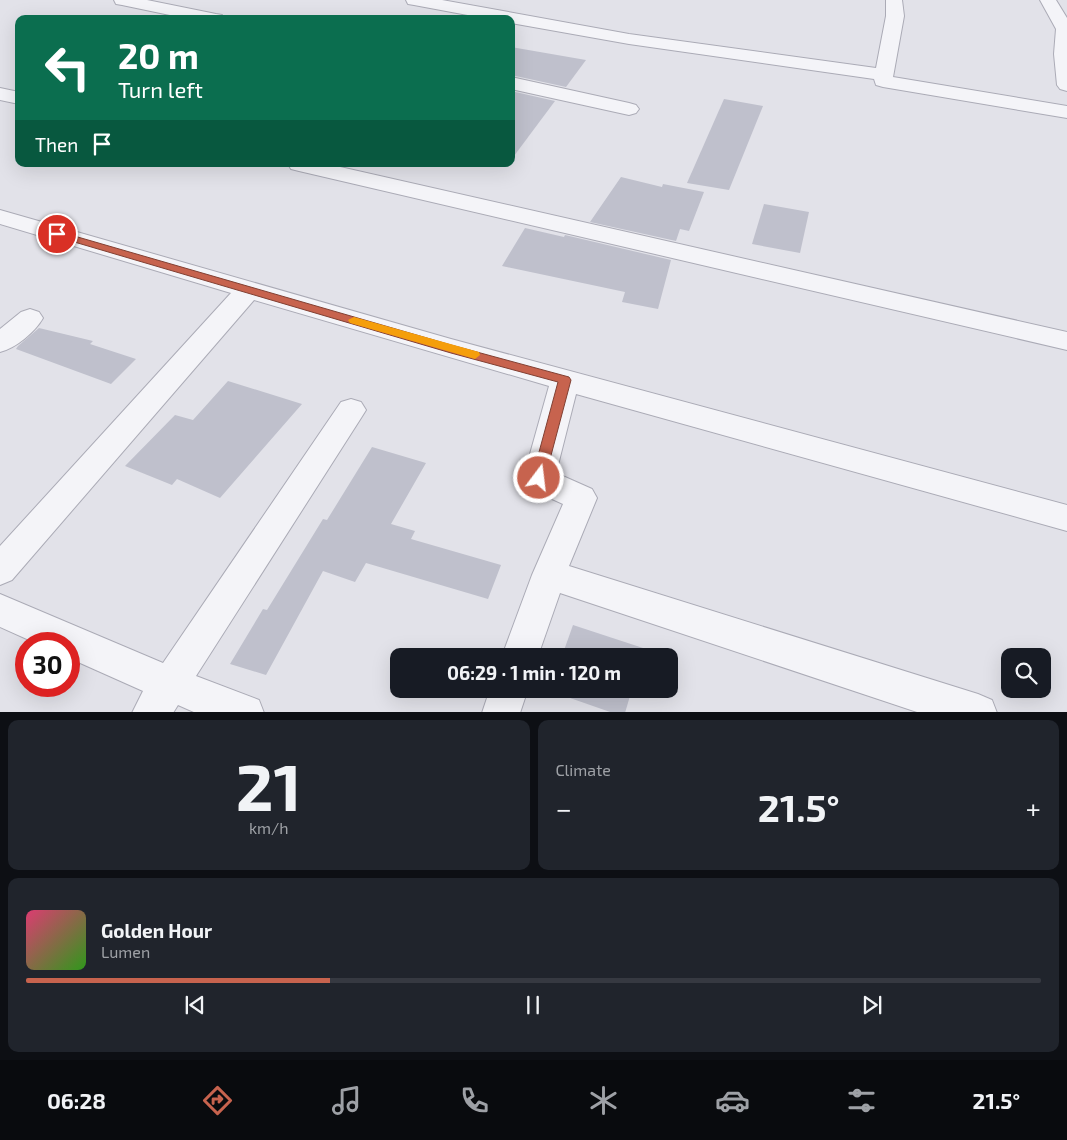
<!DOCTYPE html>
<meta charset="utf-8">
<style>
:root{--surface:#171b24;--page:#20242c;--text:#f1f3f6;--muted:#9ea1a6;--line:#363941;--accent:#c7634e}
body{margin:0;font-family:"Exo 2",sans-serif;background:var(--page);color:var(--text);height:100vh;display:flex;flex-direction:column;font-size:19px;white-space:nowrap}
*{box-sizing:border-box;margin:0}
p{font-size:16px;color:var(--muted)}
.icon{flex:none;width:28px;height:28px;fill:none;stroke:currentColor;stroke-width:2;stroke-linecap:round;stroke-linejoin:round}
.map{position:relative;height:712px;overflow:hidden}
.sheet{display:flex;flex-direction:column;gap:8px;padding:8px;background:#0d0f14;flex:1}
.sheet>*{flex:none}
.guide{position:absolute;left:15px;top:15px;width:500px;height:152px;border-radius:10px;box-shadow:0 5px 20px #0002;background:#0b6e4f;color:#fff;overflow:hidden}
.tools{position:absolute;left:1001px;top:648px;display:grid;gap:10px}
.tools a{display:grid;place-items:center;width:50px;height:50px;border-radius:10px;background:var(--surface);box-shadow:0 5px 20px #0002;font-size:25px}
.speed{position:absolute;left:15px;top:632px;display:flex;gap:10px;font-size:25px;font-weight:700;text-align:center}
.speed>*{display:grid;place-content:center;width:65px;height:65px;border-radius:50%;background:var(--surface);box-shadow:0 5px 20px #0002;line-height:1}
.speed .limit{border:8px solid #d22;background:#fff;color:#111}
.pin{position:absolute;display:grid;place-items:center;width:42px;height:42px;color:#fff;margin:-21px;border:2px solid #fff;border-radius:50%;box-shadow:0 1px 5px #0007}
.me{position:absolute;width:55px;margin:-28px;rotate:15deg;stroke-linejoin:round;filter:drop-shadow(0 0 4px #0008)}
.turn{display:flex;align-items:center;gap:18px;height:105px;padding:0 20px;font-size:22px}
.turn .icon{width:65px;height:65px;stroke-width:2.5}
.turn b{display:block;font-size:35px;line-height:42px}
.then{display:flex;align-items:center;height:48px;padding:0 20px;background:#0003;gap:10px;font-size:19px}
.big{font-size:38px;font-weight:700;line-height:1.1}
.sheet .widget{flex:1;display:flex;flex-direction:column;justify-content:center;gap:8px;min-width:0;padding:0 18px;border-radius:10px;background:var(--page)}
.sheet .dial{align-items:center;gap:0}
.dial b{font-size:65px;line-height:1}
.song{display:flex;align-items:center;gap:15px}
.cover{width:60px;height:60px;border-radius:8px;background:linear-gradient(135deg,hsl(340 70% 55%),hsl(110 70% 35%))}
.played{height:5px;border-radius:2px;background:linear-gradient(90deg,var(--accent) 30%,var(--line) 30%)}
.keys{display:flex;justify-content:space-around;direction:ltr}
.heat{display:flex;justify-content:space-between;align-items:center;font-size:28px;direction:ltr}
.sheet .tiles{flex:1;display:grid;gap:8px;grid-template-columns:1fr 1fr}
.widget:last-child{grid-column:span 2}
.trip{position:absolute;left:390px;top:648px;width:288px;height:50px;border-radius:10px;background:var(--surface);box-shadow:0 5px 20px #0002;font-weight:700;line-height:50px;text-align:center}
.dock{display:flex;height:80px;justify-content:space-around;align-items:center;background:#090b0e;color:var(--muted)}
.dock .icon{width:35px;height:35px}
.dock .on{color:var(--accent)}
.dock b{font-size:22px;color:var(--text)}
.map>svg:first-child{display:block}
.building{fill:#bfc0cc}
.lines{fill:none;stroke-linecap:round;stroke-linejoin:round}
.minor-casing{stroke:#ababb6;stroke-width:2}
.minor{fill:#f4f4f8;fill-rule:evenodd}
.route{fill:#c7634e;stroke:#814033}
.slow{fill:#f59e0b}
</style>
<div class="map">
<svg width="1067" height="713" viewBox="0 0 1067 713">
<rect width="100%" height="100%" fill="#e2e2e9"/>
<g class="building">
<path d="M 511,47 L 586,60 L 566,87 L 511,75 Z"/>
<path d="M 511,91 L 555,101 L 511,160 Z"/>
<path d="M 724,99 L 763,106 L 729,190 L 687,183 Z"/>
<path d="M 621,177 L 662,187 L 663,184 L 704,192 L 689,231 L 680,229 L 676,241 L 590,222 Z"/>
<path d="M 764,204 L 809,212 L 800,253 L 752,244 Z"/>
<path d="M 525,228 L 564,237 L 565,235 L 671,260 L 658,309 L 622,302 L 625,292 L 502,266 Z"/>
<path d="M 39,328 L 93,341 L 90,344 L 136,359 L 111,384 L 16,349 L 18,346 Z"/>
<path d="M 228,381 L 302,404 L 220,498 L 177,479 L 172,485 L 125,466 L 175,415 L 193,420 Z"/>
<path d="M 372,447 L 426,463 L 391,524 L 415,531 L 411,539 L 501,565 L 488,599 L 366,563 L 355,582 L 323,571 L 266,675 L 230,664 L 263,609 L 267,610 L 323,519 L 327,520 Z"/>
<path d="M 573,625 L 643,648 L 641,656 L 562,656 Z"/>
<path d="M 550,689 L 632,689 L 625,713 L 613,713 L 550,691 Z"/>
</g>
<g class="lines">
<g class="minor-casing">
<g id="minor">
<path d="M 114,0 L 147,0 L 216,14 L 222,15 L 224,19 L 189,19 L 122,5 L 116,4 Z"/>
<path d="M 406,0 L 442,0 L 629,34 L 876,68 L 886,16 L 886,0 L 902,0 L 904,16 L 893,77 L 1067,106 L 1067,118 L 883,87 L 876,85 L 874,79 L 629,44 L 511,23 L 511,19 L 489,19 L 414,5 L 408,4 Z"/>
<path d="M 1040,0 L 1056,0 L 1067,18 L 1067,91 L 1060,89 L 1057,85 L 1054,54 L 1056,29 Z"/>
<path d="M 511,77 L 629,103 L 636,105 L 639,109 L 636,113 L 629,115 L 511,89 Z"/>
<path d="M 0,88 L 19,92 L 19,104 L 0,100 Z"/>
<path d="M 288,164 L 327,164 L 1067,332 L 1067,350 L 299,171 L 291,169 Z"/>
<path d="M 0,210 L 451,339 L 1067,505 L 1067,531 L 576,394 L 556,473 L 592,489 L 597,498 L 569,566 L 978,694 L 992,700 L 997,713 L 920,713 L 560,593 L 538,656 L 502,656 L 532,575 L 563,504 L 528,488 L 523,479 L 549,386 L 254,300 L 12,580 L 0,585 L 0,546 L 231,293 L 0,224 Z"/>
<path d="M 30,309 L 39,312 L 43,318 C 35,332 16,348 0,352 L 0,329 L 21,312 Z"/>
<path d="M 351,399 L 361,402 L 366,410 L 361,418 L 196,676 L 259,700 L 264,713 L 196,713 L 178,705 L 173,713 L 132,713 L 143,691 L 69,658 L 69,644 L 38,644 L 0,627 L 0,594 L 163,663 L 341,402 Z"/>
<path d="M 490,689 L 528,689 L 520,713 L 482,713 Z"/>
</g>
</g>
<use href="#minor" class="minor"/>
</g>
<path class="route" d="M 57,231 L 451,345 L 569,377 L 571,380 L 545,478 L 543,482 L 539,484 L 534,482 L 532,478 L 558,382 L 451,353 L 54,236 L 54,232 Z"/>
<path class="slow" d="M 354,317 L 479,352 L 480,355 L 475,359 L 350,323 L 348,320 Z"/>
</svg>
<div class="tools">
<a><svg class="icon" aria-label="search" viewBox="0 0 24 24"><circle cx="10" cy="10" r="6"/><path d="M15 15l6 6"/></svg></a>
</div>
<div class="speed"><div class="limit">30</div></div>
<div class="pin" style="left:57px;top:234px;background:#d93025"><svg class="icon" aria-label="arrive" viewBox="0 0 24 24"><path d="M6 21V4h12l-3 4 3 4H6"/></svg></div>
<svg class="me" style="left:539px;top:478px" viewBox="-20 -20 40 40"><circle r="17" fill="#c7634e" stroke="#fff" stroke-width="3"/><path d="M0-11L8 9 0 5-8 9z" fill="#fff"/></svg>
<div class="trip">06:29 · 1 min · 120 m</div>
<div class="guide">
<div class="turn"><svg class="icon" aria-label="left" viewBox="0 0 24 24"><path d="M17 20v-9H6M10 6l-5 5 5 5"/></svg><div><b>20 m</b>Turn left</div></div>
<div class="then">Then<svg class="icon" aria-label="arrive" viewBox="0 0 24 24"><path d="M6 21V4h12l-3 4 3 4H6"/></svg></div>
</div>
</div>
<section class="sheet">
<div class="tiles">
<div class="widget dial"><b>21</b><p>km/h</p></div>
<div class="widget"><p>Climate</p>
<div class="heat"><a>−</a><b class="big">21.5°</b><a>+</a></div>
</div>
<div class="widget">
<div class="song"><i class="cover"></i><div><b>Golden Hour</b><p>Lumen</p></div></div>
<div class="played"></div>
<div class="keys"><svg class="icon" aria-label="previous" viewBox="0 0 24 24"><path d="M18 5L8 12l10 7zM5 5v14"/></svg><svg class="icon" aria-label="pause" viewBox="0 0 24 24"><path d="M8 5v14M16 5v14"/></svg><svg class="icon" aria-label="next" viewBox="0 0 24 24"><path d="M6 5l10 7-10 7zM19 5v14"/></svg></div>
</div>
</div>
</section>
<nav class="dock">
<b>06:28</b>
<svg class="icon on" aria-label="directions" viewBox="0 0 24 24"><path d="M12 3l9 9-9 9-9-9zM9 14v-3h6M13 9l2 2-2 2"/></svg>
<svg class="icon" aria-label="music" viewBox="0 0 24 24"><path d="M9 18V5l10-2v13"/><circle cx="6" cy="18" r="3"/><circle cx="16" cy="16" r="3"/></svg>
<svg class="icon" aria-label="phone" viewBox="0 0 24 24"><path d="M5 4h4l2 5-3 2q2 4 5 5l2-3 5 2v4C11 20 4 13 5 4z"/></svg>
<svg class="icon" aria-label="climate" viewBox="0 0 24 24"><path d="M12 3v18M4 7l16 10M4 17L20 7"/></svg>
<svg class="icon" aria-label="car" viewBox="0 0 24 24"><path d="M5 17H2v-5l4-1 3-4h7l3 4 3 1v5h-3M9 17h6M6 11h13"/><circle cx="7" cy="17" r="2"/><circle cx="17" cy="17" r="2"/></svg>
<svg class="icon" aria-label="filters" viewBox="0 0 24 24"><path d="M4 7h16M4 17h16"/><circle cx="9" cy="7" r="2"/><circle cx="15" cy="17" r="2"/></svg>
<b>21.5°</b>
</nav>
